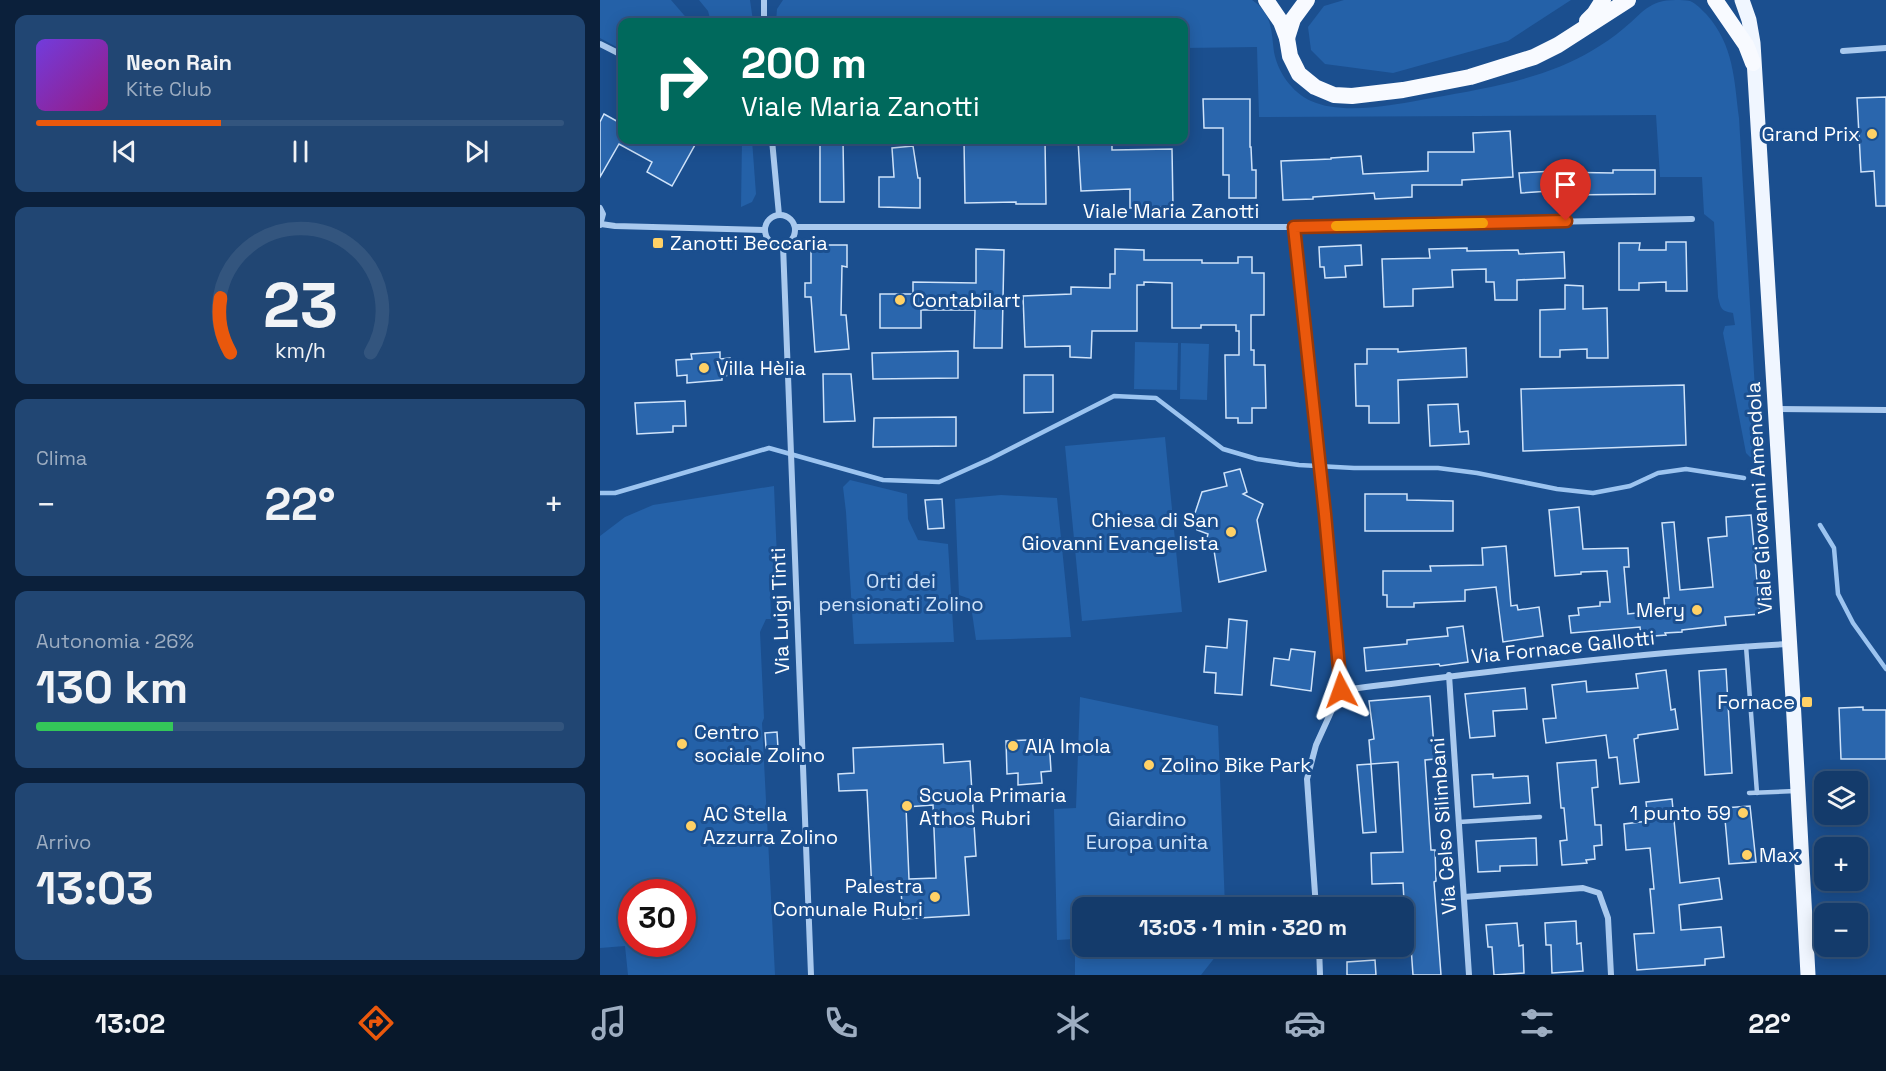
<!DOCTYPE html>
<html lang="it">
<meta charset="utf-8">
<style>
:root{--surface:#143b6b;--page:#214673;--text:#f1f3f6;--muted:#9dadc1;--line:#33557e;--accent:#ea580c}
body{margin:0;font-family:"Space Grotesk",sans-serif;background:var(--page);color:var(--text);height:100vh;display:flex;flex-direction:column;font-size:22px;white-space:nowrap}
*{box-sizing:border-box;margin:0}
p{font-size:20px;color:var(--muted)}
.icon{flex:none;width:33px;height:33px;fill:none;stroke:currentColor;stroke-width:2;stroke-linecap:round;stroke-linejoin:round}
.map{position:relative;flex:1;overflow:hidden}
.details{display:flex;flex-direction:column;gap:15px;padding:15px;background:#0b203b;width:600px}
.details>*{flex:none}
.top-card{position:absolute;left:18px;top:18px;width:570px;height:126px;border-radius:12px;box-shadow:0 3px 15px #0003,0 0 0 2px var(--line);background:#00695c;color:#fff;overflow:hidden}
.fabs{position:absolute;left:1214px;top:771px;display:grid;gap:12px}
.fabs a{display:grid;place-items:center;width:54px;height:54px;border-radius:12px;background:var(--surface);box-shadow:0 3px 15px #0003,0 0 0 2px var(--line);font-size:30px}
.speed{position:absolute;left:18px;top:879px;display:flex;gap:12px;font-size:30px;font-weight:700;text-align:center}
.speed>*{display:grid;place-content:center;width:78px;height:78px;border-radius:50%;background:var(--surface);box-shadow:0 3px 15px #0003,0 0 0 2px var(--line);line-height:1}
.speed .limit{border:9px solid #d22;background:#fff;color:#111}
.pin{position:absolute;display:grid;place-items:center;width:51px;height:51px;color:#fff;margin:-62px -26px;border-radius:50% 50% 50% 0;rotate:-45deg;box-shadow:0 0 6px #0007}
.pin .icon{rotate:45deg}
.me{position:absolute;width:66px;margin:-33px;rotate:356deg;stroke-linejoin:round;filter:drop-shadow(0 0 4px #0008)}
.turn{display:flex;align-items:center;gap:21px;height:126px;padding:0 24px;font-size:27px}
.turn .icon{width:78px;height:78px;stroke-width:2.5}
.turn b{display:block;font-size:42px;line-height:51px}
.big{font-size:45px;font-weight:800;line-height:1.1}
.details .card{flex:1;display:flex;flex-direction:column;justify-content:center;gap:9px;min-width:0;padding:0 21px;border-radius:12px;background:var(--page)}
.details .dial{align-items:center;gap:0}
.dial svg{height:156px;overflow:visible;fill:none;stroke:var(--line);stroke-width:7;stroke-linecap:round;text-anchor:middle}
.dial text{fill:var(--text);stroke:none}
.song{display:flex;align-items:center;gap:18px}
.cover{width:72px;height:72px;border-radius:9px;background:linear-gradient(135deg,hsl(260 70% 55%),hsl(310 70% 35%))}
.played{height:6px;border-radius:3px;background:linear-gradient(90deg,var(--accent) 35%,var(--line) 35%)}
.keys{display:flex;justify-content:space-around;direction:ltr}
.heat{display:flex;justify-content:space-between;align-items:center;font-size:33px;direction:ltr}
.charge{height:9px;border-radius:4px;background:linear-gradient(90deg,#34c759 26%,var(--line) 0)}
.trip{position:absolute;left:472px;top:897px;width:342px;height:60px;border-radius:12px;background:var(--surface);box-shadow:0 3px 15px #0003,0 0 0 2px var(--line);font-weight:800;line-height:60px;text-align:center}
.tabs{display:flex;height:96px;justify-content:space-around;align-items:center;background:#08182b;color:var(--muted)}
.tabs .icon{width:42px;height:42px}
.tabs .selected{color:var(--accent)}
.tabs b{font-size:27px;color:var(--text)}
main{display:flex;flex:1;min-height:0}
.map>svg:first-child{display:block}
.green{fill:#2461a8;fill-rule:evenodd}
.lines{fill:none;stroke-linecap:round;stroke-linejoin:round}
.stream{stroke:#9cc4f0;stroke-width:4.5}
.building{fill:#2a66ad;stroke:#cfe3fa;stroke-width:1.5;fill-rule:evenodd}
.service{stroke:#a9c9ee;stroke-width:4.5}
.minor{stroke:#a9c9ee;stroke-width:6}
.primary{stroke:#f0f6ff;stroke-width:15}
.trunk{stroke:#f8faff;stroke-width:16}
.route-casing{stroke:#983908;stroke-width:15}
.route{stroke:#ea580c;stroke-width:10}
.slow{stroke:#f59e0b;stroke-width:10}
.poi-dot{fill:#ffd166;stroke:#1b4f8f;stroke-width:2}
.labels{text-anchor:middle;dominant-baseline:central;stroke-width:6;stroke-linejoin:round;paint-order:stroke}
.poi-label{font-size:20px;fill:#fff;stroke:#1b4f8f;text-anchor:start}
.street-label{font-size:20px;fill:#fff;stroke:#1b4f8f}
.park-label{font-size:20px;fill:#cfe3fa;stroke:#1b4f8f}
</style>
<main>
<section class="details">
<div class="card">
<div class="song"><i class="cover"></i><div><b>Neon Rain</b><p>Kite Club</p></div></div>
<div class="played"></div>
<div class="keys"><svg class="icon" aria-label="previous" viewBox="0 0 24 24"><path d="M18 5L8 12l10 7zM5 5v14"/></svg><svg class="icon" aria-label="pause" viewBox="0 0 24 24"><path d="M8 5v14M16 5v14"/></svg><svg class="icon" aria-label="next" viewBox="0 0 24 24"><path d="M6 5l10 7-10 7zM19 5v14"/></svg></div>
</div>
<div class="card dial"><svg viewBox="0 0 100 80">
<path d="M14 69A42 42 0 1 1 86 69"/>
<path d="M14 69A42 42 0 0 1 9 41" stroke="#ea580c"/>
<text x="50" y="56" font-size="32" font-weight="700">23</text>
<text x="50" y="72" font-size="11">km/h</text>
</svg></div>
<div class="card"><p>Clima</p>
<div class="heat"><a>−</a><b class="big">22°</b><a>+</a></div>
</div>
<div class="card"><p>Autonomia · 26%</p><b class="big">130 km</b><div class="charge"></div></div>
<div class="card"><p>Arrivo</p><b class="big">13:03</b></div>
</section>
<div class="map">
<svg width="1286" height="975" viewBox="0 0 1286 975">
<rect width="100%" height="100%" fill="#1b4f8f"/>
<g class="green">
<path d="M 0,0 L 71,0 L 90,22 L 22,22 L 22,50 L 0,38 Z"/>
<path d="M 99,0 L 150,0 L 153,21 L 111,22 L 108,11 Z"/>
<path d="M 183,0 L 652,0 C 673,14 671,31 674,52 C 678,73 692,92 711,101 C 744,116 798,104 832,98 C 887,88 945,79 993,50 C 1003,44 1014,37 1023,29 C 1043,13 1048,0 1076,0 C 1081,0 1086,0 1090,1 C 1097,4 1102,10 1107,15 C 1134,46 1134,79 1139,118 L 1159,458 L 1150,457 L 1146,453 L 1123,333 L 1125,326 L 1135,325 L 1133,313 C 1121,311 1121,309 1118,297 L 1114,222 L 1104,214 L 1102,177 L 1060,177 L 1056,115 L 659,117 L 657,47 L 584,48 L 584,22 L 176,22 L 177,9 Z"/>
<path d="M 744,0 L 971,0 L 908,41 L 793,73 L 725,64 L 711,50 L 708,27 L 724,6 Z"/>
<path d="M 142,140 L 152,140 L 156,194 L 152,202 L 141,207 Z"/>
<path d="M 535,342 L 578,343 L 577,390 L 534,389 Z"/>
<path d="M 581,343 L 609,344 L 607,400 L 580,399 Z"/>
<path d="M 565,437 L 582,612 L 482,621 L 465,446 Z"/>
<path d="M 250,480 L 307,494 L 308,519 L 318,540 L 348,544 L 354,642 L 254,644 L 246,512 L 243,487 Z"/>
<path d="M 174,486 L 177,559 L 170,580 L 171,619 L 166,619 L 160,632 L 164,718 L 162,723 L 175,975 L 28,975 L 25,946 L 0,948 L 0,536 L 25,517 L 53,505 ZM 32,892 L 82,892 L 82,944 L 32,944 Z"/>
<path d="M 401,495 L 457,498 L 471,637 L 376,640 L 370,599 L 359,595 L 355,499 Z"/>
<path d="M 480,697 L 618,726 L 625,907 L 483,908 L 483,946 L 623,947 L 601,975 L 475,975 L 475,939 L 457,940 L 454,809 L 476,808 Z"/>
</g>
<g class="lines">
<g class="stream">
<path d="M 0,493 L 15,493 L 169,448 L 283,480 L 339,482 L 390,459 L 514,396 L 556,398 L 623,449 L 657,459 L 699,465 L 754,468 L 838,468 L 877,473 L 957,489 L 993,493 L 1030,486 L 1058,473 L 1086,469 L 1144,478"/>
<path d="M 1220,525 L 1234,548 L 1238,594 L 1253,623 L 1286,669"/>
</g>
</g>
<g class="building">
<path d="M 1286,97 L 1286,206 L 1276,206 L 1274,171 L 1261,172 L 1257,98 Z"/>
<path d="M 603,99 L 650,99 L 650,147 L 651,147 L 652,170 L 656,170 L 656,198 L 629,198 L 629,175 L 623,175 L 623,128 L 604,128 Z"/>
<path d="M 4,114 L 22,124 L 22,140 L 89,140 L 96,143 L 72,186 L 47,172 L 52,162 L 19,144 L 0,177 L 0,122 Z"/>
<path d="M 910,131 L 913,177 L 862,180 L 862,185 L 812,185 L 812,197 L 775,199 L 774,193 L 713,197 L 713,199 L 683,200 L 681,161 L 731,159 L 731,158 L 761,156 L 763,174 L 828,171 L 828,152 L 874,152 L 873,133 Z"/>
<path d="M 220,140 L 243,140 L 244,202 L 220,202 Z"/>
<path d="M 364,140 L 445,140 L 446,204 L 416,204 L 416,202 L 365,203 Z"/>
<path d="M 478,140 L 512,140 L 512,150 L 572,149 L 573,207 L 530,208 L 530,189 L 481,191 Z"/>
<path d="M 313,146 L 318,178 L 320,178 L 320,208 L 279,207 L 279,177 L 294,177 L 292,148 Z"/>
<path d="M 1013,170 L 1055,170 L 1055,194 L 965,195 L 965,190 L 921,193 L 919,173 L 953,171 L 953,172 L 1013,173 Z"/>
<path d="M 1066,242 L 1086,242 L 1087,291 L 1066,291 L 1066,282 L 1039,283 L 1039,290 L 1019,290 L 1019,243 L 1040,243 L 1039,250 L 1066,250 Z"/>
<path d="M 211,245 L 247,245 L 247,267 L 242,266 L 241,315 L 246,315 L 249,349 L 215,352 L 211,297 L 205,297 L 205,283 L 211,283 Z"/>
<path d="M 761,245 L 762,265 L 745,266 L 746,277 L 725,278 L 724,267 L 720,267 L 719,247 Z"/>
<path d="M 867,248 L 867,251 L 918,250 L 919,254 L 964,252 L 965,278 L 917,280 L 917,300 L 895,300 L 894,282 L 886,282 L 886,269 L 852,270 L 853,287 L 813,289 L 813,306 L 784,307 L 782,259 L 830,258 L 829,249 Z"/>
<path d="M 376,249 L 404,250 L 402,348 L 374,348 L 375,310 L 321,310 L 321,328 L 280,328 L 280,294 L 313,294 L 313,282 L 376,283 Z"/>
<path d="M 515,249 L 544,250 L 544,260 L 602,260 L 602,263 L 638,263 L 638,257 L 652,257 L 652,273 L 664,273 L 664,315 L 651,315 L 651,350 L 654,350 L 654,365 L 665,365 L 666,408 L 652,408 L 652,423 L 638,423 L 638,418 L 626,418 L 625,355 L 639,355 L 639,331 L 636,331 L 636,325 L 601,325 L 601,328 L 572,328 L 572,283 L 544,282 L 544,285 L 537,285 L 537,331 L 492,331 L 491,358 L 470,357 L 470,346 L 425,347 L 423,296 L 471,294 L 471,287 L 510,288 L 510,274 L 515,274 Z"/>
<path d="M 965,285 L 983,286 L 983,309 L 1007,308 L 1008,358 L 987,358 L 987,349 L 960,350 L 960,357 L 940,357 L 940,310 L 965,309 Z"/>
<path d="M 866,348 L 867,377 L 798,380 L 799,423 L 769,423 L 769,406 L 756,406 L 755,364 L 767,364 L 767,349 L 798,349 L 798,352 Z"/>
<path d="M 358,351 L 358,378 L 273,379 L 272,353 Z"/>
<path d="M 120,352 L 120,359 L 130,358 L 131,375 L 122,376 L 122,380 L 87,383 L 87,375 L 77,376 L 76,360 L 92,359 L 91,354 Z"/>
<path d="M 223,374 L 251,374 L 255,421 L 224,422 Z"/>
<path d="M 424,375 L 453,375 L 453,412 L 424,413 Z"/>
<path d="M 1084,385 L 1086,445 L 923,451 L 921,389 Z"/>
<path d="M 85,401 L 86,426 L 73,426 L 73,432 L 37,434 L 35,403 Z"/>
<path d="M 858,404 L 860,432 L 868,431 L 869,444 L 830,446 L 828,405 Z"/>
<path d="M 356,417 L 356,446 L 273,447 L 274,418 Z"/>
<path d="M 640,469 L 647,492 L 643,494 L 663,504 L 657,520 L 666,571 L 619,582 L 613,544 L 606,542 L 608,534 L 597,530 L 595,513 L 602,492 L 627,486 L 624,473 Z"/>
<path d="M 765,494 L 807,494 L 807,500 L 853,501 L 853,531 L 765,531 Z"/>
<path d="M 342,499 L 344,528 L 328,529 L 325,500 Z"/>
<path d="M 979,507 L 983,549 L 1028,548 L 1029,567 L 1024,567 L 1028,614 L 1065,610 L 1064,598 L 1069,598 L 1062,523 L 1074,522 L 1080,590 L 1113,587 L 1108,538 L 1127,536 L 1126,517 L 1151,515 L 1160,614 L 1125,617 L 1126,625 L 1082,630 L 1082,632 L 1065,633 L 1066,635 L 1041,637 L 1040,627 L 971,633 L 969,616 L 979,615 L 978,608 L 1000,606 L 1000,602 L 1010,602 L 1007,571 L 981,572 L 981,574 L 955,576 L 949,510 Z"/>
<path d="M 906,546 L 911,606 L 917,605 L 918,610 L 939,607 L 943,636 L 903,642 L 896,587 L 865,590 L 865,601 L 814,603 L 814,607 L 787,607 L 787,595 L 783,595 L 783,571 L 831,571 L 830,566 L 883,565 L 882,548 Z"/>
<path d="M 629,619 L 647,621 L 642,695 L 615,693 L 616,673 L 604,672 L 606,646 L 627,648 Z"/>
<path d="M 863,626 L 868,662 L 840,666 L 839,664 L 766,671 L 764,648 L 807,644 L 807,640 L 848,636 L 847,628 Z"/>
<path d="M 691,649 L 715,652 L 711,691 L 671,685 L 674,658 L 689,660 Z"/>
<path d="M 1126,669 L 1132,773 L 1105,775 L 1099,671 Z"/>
<path d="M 1066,670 L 1071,710 L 1075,709 L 1078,729 L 1038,735 L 1038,738 L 1034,739 L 1039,782 L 1020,784 L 1017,757 L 1009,758 L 1006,735 L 946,743 L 943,719 L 956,718 L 952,685 L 986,681 L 987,692 L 1038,688 L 1036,674 Z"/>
<path d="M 925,688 L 927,709 L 893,711 L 895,736 L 870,738 L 865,694 Z"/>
<path d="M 830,696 L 835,759 L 825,760 L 831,850 L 835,850 L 836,881 L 834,882 L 841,975 L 813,975 L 809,919 L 805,919 L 803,883 L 772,884 L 771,853 L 803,852 L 798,762 L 771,764 L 769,740 L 774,739 L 769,701 Z"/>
<path d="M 1263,707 L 1263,710 L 1286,710 L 1286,759 L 1241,759 L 1239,708 Z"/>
<path d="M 177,732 L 178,748 L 166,748 L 165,733 Z"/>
<path d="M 449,739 L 451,771 L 441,772 L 442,783 L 418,785 L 418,773 L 407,774 L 406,741 Z"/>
<path d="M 343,744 L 344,763 L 370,761 L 376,856 L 365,857 L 369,915 L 303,919 L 301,890 L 272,892 L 267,790 L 239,791 L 238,774 L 254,773 L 253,748 ZM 333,805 L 336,878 L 309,879 L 306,807 Z"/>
<path d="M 996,760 L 998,787 L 992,788 L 995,825 L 1001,825 L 1002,845 L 994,846 L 995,859 L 986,860 L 987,863 L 962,865 L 960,841 L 967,840 L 964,808 L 961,808 L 957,763 Z"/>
<path d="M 771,764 L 776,832 L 763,833 L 757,765 Z"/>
<path d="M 893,774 L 893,778 L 928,776 L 930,803 L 874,807 L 872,775 Z"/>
<path d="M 1072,799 L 1080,883 L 1119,878 L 1122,899 L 1079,905 L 1081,930 L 1121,927 L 1124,957 L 1105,959 L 1105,965 L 1037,970 L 1034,934 L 1054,933 L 1050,889 L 1054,889 L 1050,848 L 1026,850 L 1024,824 L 1048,821 L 1046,802 Z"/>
<path d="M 1150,806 L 1156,862 L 1129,864 L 1124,808 Z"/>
<path d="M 936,838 L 937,865 L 900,866 L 900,871 L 878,872 L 876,841 Z"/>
<path d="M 976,921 L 977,944 L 981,943 L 983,971 L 952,973 L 951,945 L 946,945 L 945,923 Z"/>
<path d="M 917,923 L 919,946 L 923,945 L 924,973 L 894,975 L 892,947 L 888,947 L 886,925 Z"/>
<path d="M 775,960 L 776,975 L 747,975 L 747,962 Z"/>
</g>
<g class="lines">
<g class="service">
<path d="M 1146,646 L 1157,793"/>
<path d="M 1149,793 L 1195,791"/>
<path d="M 859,822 L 940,817"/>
</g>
<g class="minor">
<path d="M 164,22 L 164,0"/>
<path d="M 0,44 L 22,55"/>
<path d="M 1243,51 L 1286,48"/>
<path d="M 172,140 L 179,215"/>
<path d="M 0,208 L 3,214 L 0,225"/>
<circle cx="180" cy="230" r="15"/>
<path d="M 1,224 L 15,226 L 165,230"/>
<path d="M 195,227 L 694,227 L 1092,219"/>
<path d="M 694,227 L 725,515 L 741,690 L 716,745 L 707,779 L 716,908"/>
<path d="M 183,245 L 211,975"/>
<path d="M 1176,409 L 1286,410"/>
<path d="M 849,675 L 869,975"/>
<path d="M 741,690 C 889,672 1038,652 1188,644"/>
<path d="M 864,897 L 983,888 L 999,893 L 1008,918 L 1011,975"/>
<path d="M 719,946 L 720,975"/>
</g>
<path class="primary" d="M 1142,0 L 1149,20 L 1153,43 L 1193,699 L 1208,975"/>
<g class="trunk">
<path d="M 666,0 L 681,22 L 687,38 L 690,56 L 699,74 L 715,87 L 734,95 L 752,96 L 803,90 L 870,77 L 934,57 L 958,45 L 1028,0"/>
<path d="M 1115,0 L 1146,45 L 1153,63"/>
<path d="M 987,21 L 994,14 L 1003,0"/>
<path d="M 687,38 L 693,19 L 707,0"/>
</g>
</g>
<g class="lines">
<g class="route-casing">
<path id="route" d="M 741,690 L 725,514 L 694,227 L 966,221"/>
</g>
<use href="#route" class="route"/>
<path class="slow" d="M 736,226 L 883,223"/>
</g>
<g class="poi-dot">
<circle cx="1272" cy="134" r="6"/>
<rect x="52" y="237" width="12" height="12" rx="3"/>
<circle cx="300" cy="300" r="6"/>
<circle cx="104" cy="368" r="6"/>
<circle cx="631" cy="532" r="6"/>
<circle cx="1097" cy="610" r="6"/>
<rect x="1201" y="696" width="12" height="12" rx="3"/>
<circle cx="82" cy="744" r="6"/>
<circle cx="413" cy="746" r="6"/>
<circle cx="549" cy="765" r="6"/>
<circle cx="307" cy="806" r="6"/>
<circle cx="1143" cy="813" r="6"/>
<circle cx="91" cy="826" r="6"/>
<circle cx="1147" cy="855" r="6"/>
<circle cx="335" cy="897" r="6"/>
</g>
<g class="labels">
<g class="poi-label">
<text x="1260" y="134" text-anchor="end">Grand Prix</text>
<text x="70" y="243">Zanotti Beccaria</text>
<text x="312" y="300">Contabilart</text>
<text x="116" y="368">Villa Hèlia</text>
<text x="619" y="520" text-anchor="end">Chiesa di San<tspan x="619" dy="23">Giovanni Evangelista</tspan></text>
<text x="1085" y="610" text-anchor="end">Mery</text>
<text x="1195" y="702" text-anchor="end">Fornace</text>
<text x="94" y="732">Centro<tspan x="94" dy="23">sociale Zolino</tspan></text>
<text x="425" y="746">AIA Imola</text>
<text x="561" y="765">Zolino Bike Park</text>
<text x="319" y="795">Scuola Primaria<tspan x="319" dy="23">Athos Rubri</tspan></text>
<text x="1131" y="813" text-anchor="end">1 punto 59</text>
<text x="103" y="814">AC Stella<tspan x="103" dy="23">Azzurra Zolino</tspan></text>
<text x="1159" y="855">Max</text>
<text x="323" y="886" text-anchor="end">Palestra<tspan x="323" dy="23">Comunale Rubri</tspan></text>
</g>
<g class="street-label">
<text x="571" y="211">Viale Maria Zanotti</text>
<text transform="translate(1159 498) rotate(-93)">Viale Giovanni Amendola</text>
<text transform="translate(180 611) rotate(-92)">Via Luigi Tinti</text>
<text transform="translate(963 647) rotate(-6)">Via Fornace Gallotti</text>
<text transform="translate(843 826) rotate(-94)">Via Celso Silimbani</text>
</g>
<g class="park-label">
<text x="301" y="581">Orti dei<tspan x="301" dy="23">pensionati Zolino</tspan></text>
<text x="547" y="819">Giardino<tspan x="547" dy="23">Europa unita</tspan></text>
</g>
</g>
</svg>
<div class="fabs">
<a><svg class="icon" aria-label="layers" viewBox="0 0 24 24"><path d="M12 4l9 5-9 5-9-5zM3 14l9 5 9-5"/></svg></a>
<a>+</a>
<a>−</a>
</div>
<div class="speed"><div class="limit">30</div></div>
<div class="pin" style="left:966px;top:221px;background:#d93025"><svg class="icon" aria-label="arrive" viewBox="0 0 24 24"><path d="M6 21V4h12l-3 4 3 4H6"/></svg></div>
<svg class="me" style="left:741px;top:690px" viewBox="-20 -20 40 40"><path d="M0-17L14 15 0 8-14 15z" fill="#ea580c" stroke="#fff" stroke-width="4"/></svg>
<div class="trip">13:03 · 1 min · 320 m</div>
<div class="top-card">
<div class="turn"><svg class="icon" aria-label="right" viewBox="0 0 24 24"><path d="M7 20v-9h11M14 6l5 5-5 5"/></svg><div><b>200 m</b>Viale Maria Zanotti</div></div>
</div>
</div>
</main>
<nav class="tabs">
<b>13:02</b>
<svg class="icon selected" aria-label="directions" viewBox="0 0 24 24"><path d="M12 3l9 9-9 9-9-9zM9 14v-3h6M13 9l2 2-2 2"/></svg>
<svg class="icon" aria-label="music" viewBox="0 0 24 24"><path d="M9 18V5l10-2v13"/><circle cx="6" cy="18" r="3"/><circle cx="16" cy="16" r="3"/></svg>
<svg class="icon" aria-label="phone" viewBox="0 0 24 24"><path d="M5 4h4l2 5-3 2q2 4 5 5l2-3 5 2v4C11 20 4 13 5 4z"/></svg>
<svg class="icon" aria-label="climate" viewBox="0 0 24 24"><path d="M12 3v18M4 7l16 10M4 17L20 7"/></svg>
<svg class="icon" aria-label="car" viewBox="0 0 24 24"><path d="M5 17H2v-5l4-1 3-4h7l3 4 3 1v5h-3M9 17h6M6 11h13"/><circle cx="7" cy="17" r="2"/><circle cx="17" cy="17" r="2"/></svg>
<svg class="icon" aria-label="filters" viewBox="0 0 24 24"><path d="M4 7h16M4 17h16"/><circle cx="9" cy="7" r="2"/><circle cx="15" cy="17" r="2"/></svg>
<b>22°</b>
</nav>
